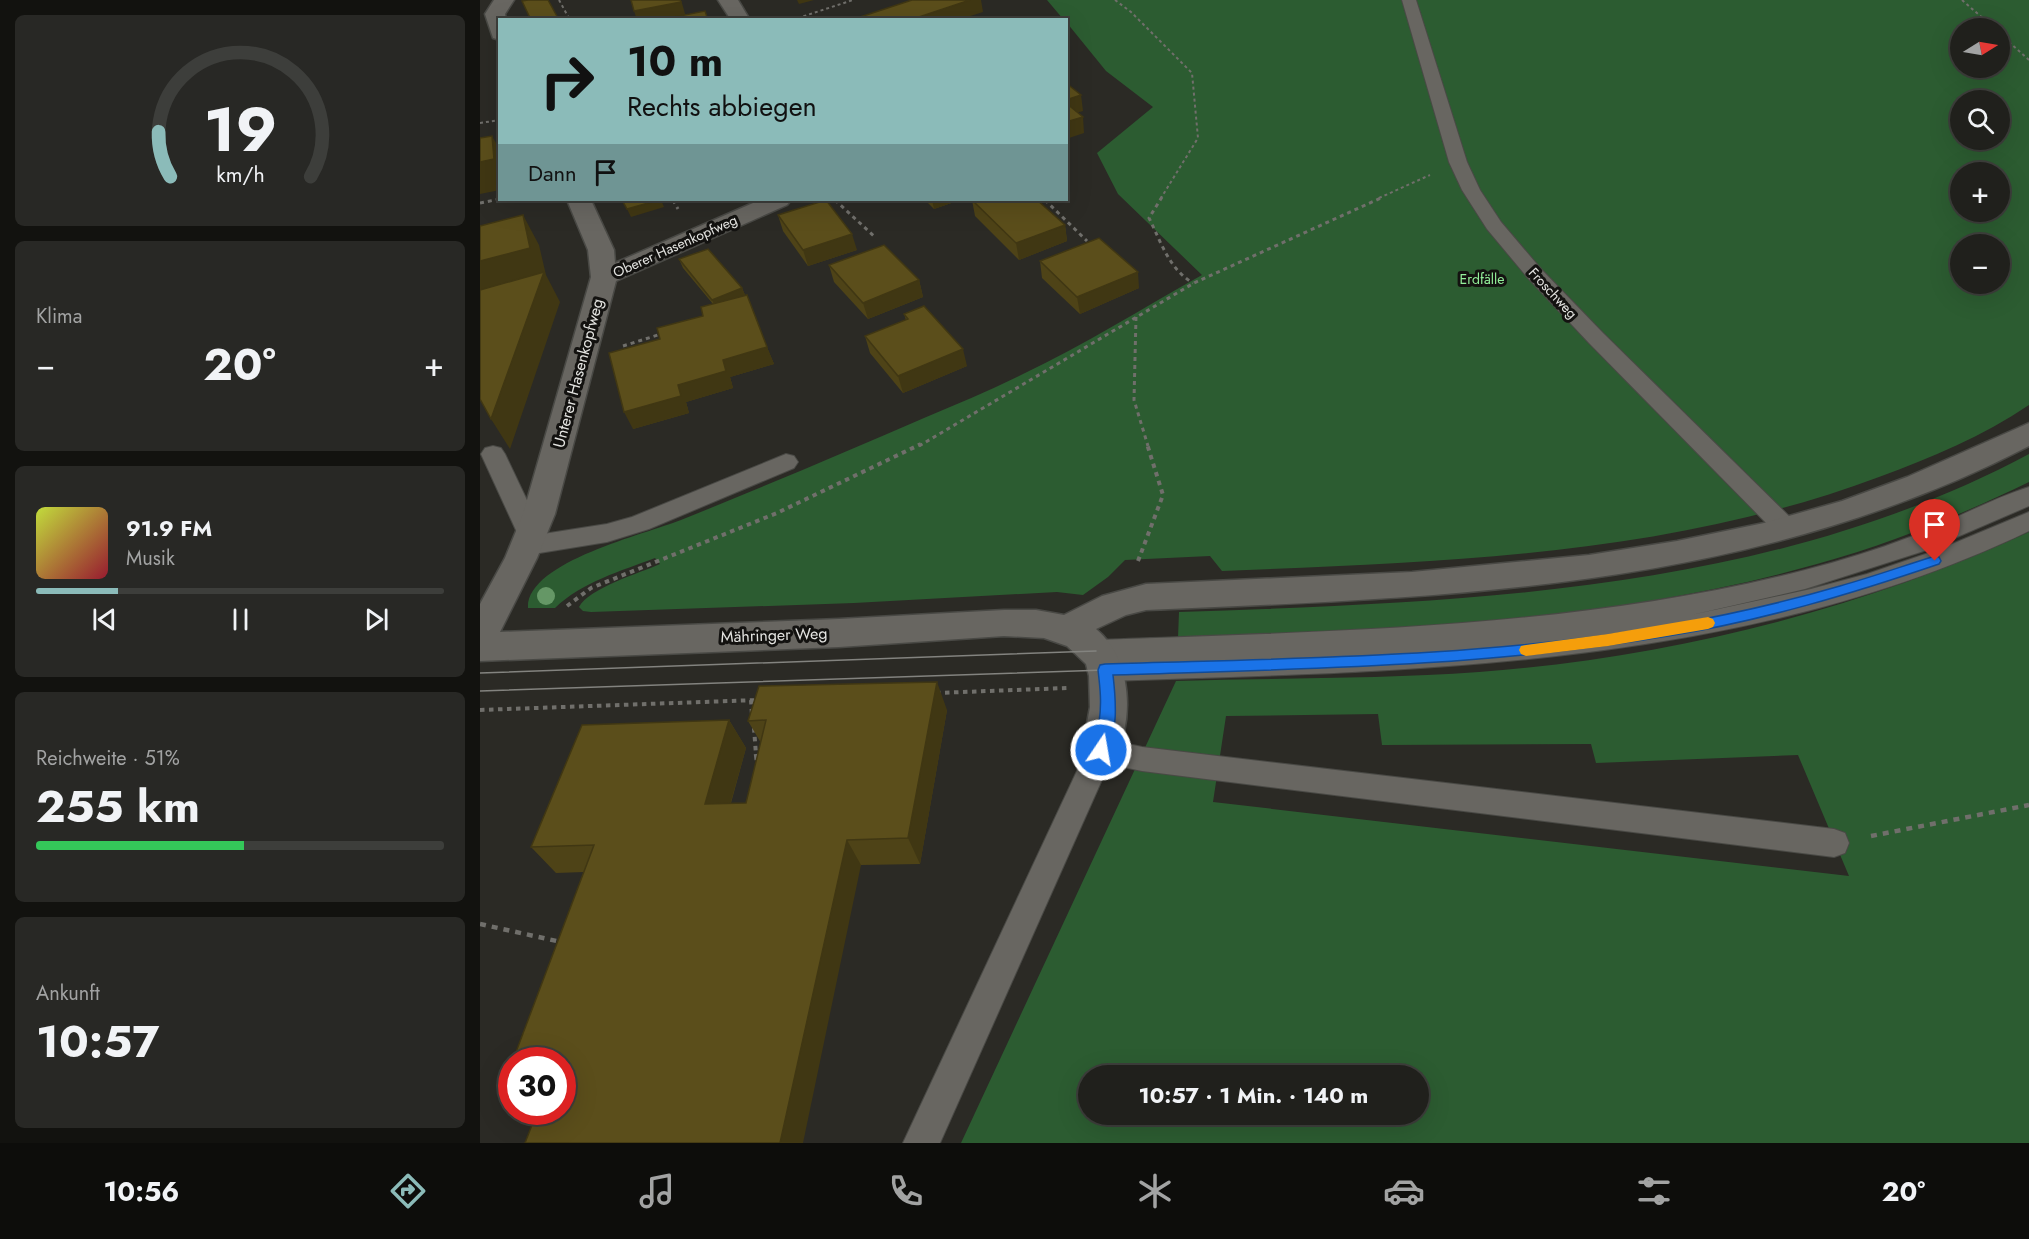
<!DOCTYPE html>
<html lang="de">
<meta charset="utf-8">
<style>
:root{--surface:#20201c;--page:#282825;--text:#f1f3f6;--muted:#a2a3a3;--line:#3d3e3b;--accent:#8bbbb9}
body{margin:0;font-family:Jost,sans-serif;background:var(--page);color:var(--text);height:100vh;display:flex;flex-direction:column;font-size:22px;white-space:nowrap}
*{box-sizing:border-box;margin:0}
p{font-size:20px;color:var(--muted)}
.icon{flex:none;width:33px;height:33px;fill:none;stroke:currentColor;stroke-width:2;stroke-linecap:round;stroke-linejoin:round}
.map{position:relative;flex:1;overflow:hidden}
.details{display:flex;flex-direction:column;gap:15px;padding:15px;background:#12120f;width:480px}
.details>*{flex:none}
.hud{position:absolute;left:18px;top:18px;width:570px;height:183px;border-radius:0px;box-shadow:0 6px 24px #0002,0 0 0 2px var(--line);background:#8bbbb9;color:#111;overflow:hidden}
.needle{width:39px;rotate:79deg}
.controls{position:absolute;left:1470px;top:18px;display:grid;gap:12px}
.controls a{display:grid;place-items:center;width:60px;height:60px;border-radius:50%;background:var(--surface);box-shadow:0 6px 24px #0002,0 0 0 2px var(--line);font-size:30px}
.speed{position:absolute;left:18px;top:1047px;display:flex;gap:12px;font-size:30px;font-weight:700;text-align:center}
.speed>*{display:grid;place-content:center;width:78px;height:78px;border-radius:50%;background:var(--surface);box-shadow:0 6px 24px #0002,0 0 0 2px var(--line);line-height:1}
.speed .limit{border:9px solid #d22;background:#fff;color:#111}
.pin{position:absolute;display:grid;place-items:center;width:51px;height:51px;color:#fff;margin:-62px -26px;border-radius:50% 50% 50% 0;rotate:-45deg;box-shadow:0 0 6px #0007}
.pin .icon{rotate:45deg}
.me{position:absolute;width:66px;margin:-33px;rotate:12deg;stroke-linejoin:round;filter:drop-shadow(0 0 4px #0008)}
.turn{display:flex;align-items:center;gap:21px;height:126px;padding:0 30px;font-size:27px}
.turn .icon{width:78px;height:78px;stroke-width:2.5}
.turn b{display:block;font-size:42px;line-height:51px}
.then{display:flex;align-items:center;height:57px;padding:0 30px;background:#0003;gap:12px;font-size:22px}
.big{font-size:45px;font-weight:700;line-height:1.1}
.details .widget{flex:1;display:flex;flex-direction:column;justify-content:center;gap:9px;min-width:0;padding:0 21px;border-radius:9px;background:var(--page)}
.details .dial{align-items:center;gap:0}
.dial svg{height:156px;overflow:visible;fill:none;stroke:var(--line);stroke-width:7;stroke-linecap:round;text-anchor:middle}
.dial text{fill:var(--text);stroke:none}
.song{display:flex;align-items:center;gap:18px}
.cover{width:72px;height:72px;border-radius:9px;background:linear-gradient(135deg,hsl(70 70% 55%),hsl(350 70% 35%))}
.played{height:6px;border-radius:3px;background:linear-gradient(90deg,var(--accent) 20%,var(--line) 20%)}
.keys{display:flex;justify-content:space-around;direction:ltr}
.heat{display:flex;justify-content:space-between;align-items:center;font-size:33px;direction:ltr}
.charge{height:9px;border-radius:4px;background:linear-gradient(90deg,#34c759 51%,var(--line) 0)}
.trip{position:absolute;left:598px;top:1065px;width:351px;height:60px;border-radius:30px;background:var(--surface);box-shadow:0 6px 24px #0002,0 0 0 2px var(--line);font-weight:700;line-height:60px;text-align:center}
.tab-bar{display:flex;height:96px;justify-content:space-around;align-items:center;background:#0d0d0b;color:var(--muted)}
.tab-bar .icon{width:42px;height:42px}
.tab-bar .current{color:var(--accent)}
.tab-bar b{font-size:27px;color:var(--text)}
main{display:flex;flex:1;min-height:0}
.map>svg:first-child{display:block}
.green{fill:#2c5c31;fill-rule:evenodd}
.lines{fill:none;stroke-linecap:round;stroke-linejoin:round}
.lane-casing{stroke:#494945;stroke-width:2}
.street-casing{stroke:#494945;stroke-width:3}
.path-far3{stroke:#706f6b;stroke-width:2;stroke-dasharray:3 3;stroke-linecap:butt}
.path-far2{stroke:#706f6b;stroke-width:3;stroke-dasharray:4 4;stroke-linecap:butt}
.path-far1{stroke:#706f6b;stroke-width:4;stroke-dasharray:4.5 4.5;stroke-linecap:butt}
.path{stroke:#706f6b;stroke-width:4.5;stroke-dasharray:6 6;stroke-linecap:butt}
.lane{fill:#686661;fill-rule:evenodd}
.street{fill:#686661;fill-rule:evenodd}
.tram{stroke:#83837f;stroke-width:1.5}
.tree{fill:#659766}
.wall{fill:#4e4317}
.shaded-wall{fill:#403713}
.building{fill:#5b4e1b;stroke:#403713;stroke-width:1.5}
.route{fill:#1a73e8;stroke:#114b97;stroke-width:1.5}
.slow{fill:#f59e0b}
.labels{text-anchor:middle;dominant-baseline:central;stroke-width:6;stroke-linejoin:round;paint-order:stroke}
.far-street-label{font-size:14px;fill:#e4e4e1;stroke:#131210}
.far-park-label{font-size:14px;fill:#94f19b;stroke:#131210}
.street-label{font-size:16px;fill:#e4e4e1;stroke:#131210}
</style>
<main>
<section class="details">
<div class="widget dial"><svg viewBox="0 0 100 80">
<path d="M14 69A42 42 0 1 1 86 69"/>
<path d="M14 69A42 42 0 0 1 8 46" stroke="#8bbbb9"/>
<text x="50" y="56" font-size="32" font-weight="700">19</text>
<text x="50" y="72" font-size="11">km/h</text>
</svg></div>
<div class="widget"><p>Klima</p>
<div class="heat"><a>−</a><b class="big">20°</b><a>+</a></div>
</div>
<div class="widget">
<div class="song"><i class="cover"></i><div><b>91.9 FM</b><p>Musik</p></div></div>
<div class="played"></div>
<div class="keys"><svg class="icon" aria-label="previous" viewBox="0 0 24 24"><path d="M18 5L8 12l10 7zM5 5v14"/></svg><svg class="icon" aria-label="pause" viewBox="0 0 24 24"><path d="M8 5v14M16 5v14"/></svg><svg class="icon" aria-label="next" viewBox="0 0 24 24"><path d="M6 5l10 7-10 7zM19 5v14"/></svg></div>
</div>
<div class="widget"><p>Reichweite · 51%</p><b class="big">255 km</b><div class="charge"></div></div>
<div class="widget"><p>Ankunft</p><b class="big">10:57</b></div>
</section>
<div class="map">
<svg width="1549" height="1143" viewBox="0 0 1549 1143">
<rect width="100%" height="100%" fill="#2b2a25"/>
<g class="green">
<path d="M 567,0 L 1549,0 L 1549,405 C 1503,436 1451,458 1399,477 C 1189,556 963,562 742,571 L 730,556 L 645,560 L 628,577 L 603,595 L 577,592 L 374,603 L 111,612 L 103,611 L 99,607 C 109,588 160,573 180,564 L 175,558 C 141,571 102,582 75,608 L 48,608 C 46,562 166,534 201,520 C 283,487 363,453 444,418 C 477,404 511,390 543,374 C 604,345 663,308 722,275 L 638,194 L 617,153 L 673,107 L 626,71 L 587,23 L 586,20 L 583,19 ZM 1480,28 L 1520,28 L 1520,68 L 1480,68 ZM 1480,100 L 1520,100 L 1520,140 L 1480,140 ZM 1480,172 L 1520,172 L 1520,212 L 1480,212 ZM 1480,244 L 1520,244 L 1520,284 L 1480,284 Z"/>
<path d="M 1549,454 L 1549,482 C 1481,515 1410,544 1337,564 C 1129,623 913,629 698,638 L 699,612 C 987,602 1289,593 1549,454 Z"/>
<path d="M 1549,532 L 1549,1143 L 481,1143 L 696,681 C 796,678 899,679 999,672 C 1187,658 1377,611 1549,532 ZM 898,714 L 902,745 L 1111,744 L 1116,763 L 1318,755 L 1369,876 L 733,802 L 746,716 ZM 609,1076 L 939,1076 L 939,1114 L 609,1114 Z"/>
</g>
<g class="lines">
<g class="lane-casing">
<g id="lane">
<path d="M 922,0 L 936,0 L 987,162 L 1000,190 L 1021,222 L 1061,269 L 1123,333 L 1316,523 L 1319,529 L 1316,535 L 1307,538 L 1298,535 L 1109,343 L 1047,277 L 1007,229 L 982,190 L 969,162 Z"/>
<path d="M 13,446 L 21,448 L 25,454 L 63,534 L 127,524 L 152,517 L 306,454 L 314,456 L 318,462 L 314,468 L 169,529 L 127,542 L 47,555 L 38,553 L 34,546 L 40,539 L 1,454 L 5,448 Z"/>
<path d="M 1549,487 L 1549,506 L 1447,550 L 1325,589 L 1211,615 L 1331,589 L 1387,574 L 1460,549 L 1549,512 L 1549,531 C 1263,668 936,671 625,681 L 615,678 L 611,670 L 617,662 L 606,659 L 603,651 L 606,643 L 616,640 C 853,631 1094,629 1325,570 C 1360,561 1396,550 1430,537 C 1470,522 1508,500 1549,487 Z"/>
<path d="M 621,738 L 662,747 L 1354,829 L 1365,833 L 1369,843 L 1365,853 L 1354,857 L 662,771 L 629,764 L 460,1143 L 423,1143 L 611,741 Z"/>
</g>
</g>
<g class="street-casing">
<g id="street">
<path d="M 14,0 L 34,0 L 25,14 L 26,20 L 20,20 L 20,40 L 13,38 L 5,14 Z"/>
<path d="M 238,0 L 258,0 L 270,20 L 251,20 Z"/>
<path d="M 87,200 L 111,200 L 134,250 L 135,263 L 280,200 L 311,200 L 307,205 L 136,281 L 75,514 L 57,558 L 20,632 L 359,619 L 524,610 L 556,610 L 584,615 L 622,596 L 666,584 L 932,572 L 1109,555 L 1197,541 L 1284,523 L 1362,501 L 1427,477 L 1549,423 L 1549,446 C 1270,590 972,597 666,610 L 646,615 L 616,629 C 653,660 654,720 634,761 L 621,766 L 608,761 L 602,750 L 610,707 L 609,676 L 606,664 L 587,646 L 564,638 L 524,636 L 359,647 L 0,661 L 0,604 L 25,558 L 43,514 L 111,277 L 108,250 Z"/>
</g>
</g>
<g class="path-far3">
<path d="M 79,0 L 90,20"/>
<path d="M 635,0 L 651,12 L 712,73 L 718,138 L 681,198"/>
<path d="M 1482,0 L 1514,28"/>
<path d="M 312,20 L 373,0"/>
<path d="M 1520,34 L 1549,60"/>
<path d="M 0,123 L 20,120"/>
<path d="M 899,198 L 950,175"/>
</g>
<g class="path-far2">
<path d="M 682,197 L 669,218 C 681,242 689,269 713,283"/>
<path d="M 193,200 L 198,209"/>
<path d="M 355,200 L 396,238"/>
<path d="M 565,200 L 607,241"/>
<path d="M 0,203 L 20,199"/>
<path d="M 656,317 L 654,400 L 668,446"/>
<path d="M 143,346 L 181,334"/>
<path d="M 439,446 L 714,283 L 903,197"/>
</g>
<g class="path-far1">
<path d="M 658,561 L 683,495 L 667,444"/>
<path d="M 87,606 L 111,588 L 297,513 L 441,444"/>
<path d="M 456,693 L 587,688"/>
<path d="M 271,700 L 272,715"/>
<path d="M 0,710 L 278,700"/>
<path d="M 274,728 L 276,755"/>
</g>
<g class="path">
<path d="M 276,754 L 277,762"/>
<path d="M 1391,836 L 1549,805"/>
<path d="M 0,924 L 81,942"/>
</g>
<use href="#lane" class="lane"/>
<use href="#street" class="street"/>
<g class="tram">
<path d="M 0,673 L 616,651"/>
<path d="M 0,691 L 625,670"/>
</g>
</g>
<circle class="tree" cx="66" cy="596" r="9"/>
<g class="wall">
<path d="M 445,200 L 480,200 L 454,209 Z"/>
<path d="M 492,200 L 585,225 L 587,241 L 539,260 L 495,216 Z"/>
<path d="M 298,215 L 377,250 L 328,266 L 303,231 Z"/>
<path d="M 199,259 L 262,288 L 294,364 L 250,377 L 253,388 L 206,402 L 209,413 L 153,429 L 180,339 L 223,316 L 233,304 L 203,268 Z"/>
<path d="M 560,261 L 659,288 L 600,314 L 562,278 Z"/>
<path d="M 349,265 L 439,280 L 443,297 L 388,319 L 354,282 Z"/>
<path d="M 424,314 L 487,366 L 423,393 L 390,353 L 385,336 L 426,320 Z"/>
<path d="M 279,686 L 467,710 L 440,864 L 381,865 L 82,1112 L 104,872 L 76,873 L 51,847 L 249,720 L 266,748 L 251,803 L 266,803 L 281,743 L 268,721 Z"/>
</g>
<g class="shaded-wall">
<path d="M 200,0 L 201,0 L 206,17 L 194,20 L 157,20 L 154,11 Z"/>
<path d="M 317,0 L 334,0 L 319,4 Z"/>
<path d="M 490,0 L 501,0 L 503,12 L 478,20 L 430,20 Z"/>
<path d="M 601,95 L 603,111 L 586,116 L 586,100 Z"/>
<path d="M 603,117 L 604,133 L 586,139 L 586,122 Z"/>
<path d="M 12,136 L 20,150 L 20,190 L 0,194 L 0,162 Z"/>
<path d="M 181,200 L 184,207 L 151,217 L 147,209 Z"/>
<path d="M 452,200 L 480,200 L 454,209 Z"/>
<path d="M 43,215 L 59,245 L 66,275 L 80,302 L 30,449 L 11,419 L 0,295 L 0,261 Z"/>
<path d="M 585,225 L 587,241 L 539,260 L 536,243 Z"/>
<path d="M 372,234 L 377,250 L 328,266 L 323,250 Z"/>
<path d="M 658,272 L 659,288 L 600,314 L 597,297 Z"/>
<path d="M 439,280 L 443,297 L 388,319 L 383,303 Z"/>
<path d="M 262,288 L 266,297 L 236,308 L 232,300 Z"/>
<path d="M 287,347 L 294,364 L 250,377 L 253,388 L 206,402 L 209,413 L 153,429 L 144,412 L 198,385 L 243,360 Z"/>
<path d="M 483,349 L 487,366 L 423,393 L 418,376 Z"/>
<path d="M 457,682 L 467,710 L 440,864 L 428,838 Z"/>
<path d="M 249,720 L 266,748 L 243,830 L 225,804 Z"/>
<path d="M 367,840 L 381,865 L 323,1143 L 300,1143 Z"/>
</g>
<g class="building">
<path d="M 48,0 L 68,0 L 79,20 L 51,20 L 42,1 Z"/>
<path d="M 151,0 L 200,0 L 201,2 L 154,11 Z"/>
<path d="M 432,0 L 490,0 L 430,20 L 371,20 Z"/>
<path d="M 225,11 L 228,20 L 179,20 Z"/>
<path d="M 586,83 L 601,95 L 586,100 Z"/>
<path d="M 586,103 L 603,117 L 586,122 Z"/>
<path d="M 12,136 L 14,159 L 0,162 L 0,138 Z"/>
<path d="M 142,200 L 179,200 L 147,209 Z"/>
<path d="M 346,200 L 372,234 L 323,250 L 298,215 Z"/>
<path d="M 492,200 L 557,200 L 585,225 L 536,243 Z"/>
<path d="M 43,215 L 50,248 L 0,261 L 0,226 Z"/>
<path d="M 619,238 L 658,272 L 597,297 L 560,261 Z"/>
<path d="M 404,245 L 439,280 L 383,303 L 349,265 Z"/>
<path d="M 228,249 L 262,288 L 232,300 L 199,259 Z"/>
<path d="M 64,272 L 11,419 L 0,399 L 0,290 Z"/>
<path d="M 267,295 L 287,347 L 243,360 L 246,371 L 198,385 L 201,396 L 144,412 L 129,353 L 180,339 L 177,328 L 223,316 L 221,307 Z"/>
<path d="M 444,306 L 483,349 L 418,376 L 385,336 L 428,319 L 424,314 Z"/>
<path d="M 457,682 L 428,838 L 367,840 L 300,1143 L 45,1143 L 57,1112 L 82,1112 L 82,1060 L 33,1060 L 114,845 L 51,847 L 102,725 L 249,720 L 225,804 L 266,803 L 286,720 L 268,721 L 279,686 Z"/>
<path d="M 32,1064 L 32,1073 L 28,1073 Z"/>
</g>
<path class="route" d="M 1455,556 L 1459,557 L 1461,561 L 1459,564 C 1371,594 1281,621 1188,636 C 1005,667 819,669 633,675 C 636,701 638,731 627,755 L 621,757 L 616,755 C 611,746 618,733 619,722 C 622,704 620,687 618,670 L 620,665 L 625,664 C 814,658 1005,658 1191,625 C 1248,615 1305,602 1360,586 C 1392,577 1423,566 1455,556 Z"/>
<path class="slow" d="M 1228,617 L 1233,619 L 1235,623 L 1233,627 L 1228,629 L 1128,646 L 1046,656 L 1041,654 L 1039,650 L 1041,646 L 1046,645 L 1128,634 Z"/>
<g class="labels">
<g class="far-street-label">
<text transform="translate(195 246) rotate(-24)">Oberer Hasenkopfweg</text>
<text transform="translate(1073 293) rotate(47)">Froschweg</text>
</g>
<g class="far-park-label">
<text x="1002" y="279">Erdfälle</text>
</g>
<g class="street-label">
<text transform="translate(98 373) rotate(-75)">Unterer Hasenkopfweg</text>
<text transform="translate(294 635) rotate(-2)">Mähringer Weg</text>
</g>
</g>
</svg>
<div class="controls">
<a><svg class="needle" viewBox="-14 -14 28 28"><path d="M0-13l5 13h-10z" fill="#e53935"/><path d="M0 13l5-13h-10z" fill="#a2a3a3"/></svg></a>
<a><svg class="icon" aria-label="search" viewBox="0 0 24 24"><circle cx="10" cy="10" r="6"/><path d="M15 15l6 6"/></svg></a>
<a>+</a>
<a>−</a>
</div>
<div class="speed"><div class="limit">30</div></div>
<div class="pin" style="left:1455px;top:561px;background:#d93025"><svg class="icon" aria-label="arrive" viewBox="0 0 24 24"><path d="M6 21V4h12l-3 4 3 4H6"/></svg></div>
<svg class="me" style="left:621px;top:750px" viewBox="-20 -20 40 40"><circle r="17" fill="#1a73e8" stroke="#fff" stroke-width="3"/><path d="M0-11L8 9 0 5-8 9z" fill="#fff"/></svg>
<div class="trip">10:57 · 1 Min. · 140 m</div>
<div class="hud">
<div class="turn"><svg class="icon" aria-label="right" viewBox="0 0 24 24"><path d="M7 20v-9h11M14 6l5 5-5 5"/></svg><div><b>10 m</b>Rechts abbiegen</div></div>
<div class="then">Dann<svg class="icon" aria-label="arrive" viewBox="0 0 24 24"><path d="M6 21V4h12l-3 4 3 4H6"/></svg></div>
</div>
</div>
</main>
<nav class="tab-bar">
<b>10:56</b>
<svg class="icon current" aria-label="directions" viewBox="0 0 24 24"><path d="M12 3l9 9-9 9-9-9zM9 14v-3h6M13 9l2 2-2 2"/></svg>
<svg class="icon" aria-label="music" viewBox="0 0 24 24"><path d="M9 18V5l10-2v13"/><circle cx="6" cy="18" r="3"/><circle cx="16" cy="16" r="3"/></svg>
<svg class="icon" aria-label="phone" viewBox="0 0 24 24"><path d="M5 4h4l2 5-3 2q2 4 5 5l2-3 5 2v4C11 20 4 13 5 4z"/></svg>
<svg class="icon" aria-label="climate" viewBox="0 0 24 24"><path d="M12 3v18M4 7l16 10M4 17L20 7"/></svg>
<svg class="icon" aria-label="car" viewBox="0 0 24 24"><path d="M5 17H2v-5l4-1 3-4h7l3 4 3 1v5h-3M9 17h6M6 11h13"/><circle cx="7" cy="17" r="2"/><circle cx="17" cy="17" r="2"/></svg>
<svg class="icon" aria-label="filters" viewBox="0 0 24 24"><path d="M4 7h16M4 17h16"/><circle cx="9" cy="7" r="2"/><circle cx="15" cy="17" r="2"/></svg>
<b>20°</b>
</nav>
